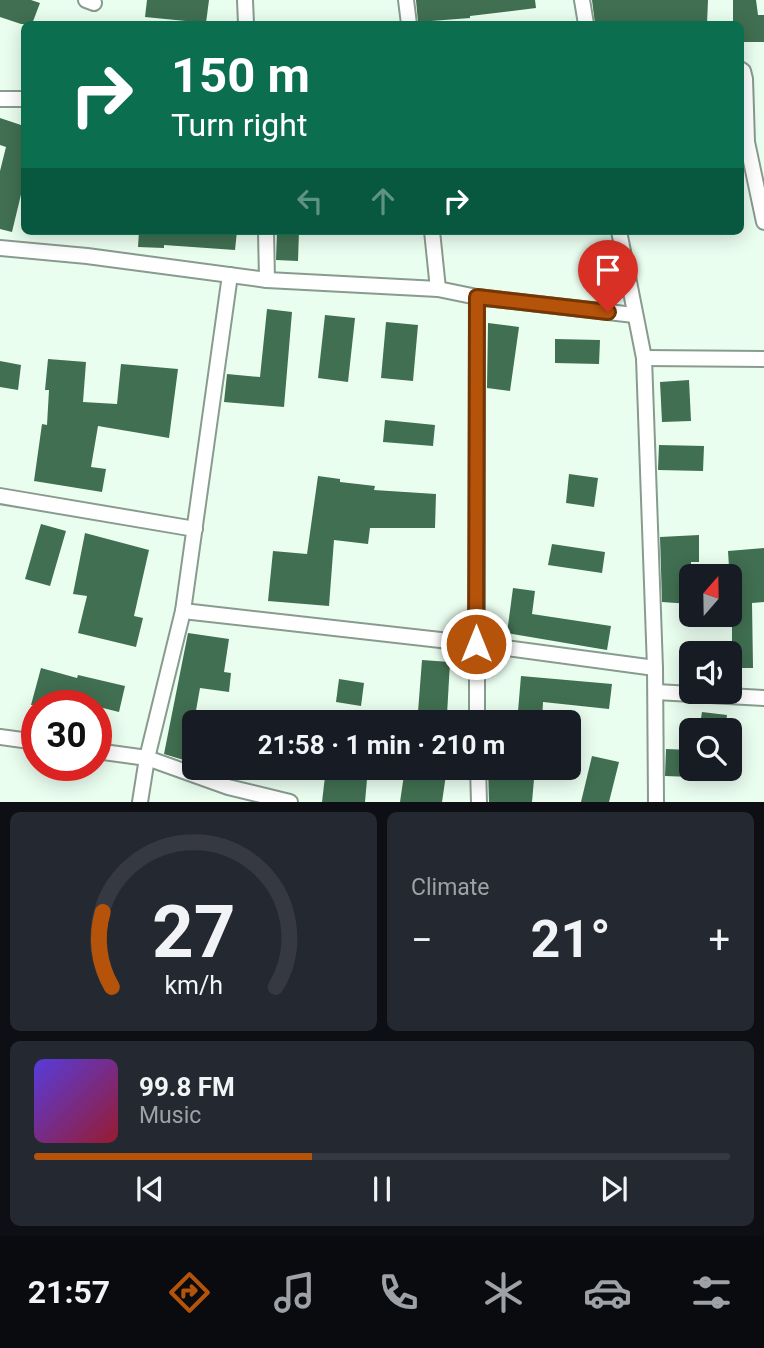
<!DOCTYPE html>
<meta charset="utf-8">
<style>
:root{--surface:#171b24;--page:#242831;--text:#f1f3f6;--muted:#9ea1a6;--line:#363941;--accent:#b45309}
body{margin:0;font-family:Roboto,sans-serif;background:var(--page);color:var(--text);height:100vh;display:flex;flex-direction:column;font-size:26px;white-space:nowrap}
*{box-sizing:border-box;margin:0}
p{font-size:23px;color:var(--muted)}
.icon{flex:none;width:38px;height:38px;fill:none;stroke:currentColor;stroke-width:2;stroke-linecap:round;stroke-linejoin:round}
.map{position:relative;height:802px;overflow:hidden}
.panel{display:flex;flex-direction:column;gap:10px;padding:10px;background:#0d0f14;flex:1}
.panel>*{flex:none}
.top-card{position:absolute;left:21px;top:21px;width:723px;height:214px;border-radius:10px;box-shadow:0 4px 18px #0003;background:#0b6e4f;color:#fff;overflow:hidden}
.needle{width:46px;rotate:20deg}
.buttons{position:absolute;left:679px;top:564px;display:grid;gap:14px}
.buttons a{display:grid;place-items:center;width:63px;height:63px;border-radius:10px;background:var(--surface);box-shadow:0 4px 18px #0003;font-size:35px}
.speed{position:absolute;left:21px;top:690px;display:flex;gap:14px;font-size:35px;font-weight:700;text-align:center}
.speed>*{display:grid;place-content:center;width:91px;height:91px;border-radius:50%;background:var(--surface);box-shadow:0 4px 18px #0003;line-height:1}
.speed .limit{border:10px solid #d22;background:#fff;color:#111}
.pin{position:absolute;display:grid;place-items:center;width:60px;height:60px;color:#fff;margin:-72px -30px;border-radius:50% 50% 50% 0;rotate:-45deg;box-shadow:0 0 7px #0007}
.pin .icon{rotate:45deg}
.me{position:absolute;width:77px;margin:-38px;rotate:0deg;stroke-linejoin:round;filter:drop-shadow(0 0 5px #0008)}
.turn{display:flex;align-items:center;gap:24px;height:147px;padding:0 35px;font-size:32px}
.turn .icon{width:91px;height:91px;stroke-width:2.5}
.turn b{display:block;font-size:49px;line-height:60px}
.lanes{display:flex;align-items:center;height:66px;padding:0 35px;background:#0003;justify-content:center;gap:35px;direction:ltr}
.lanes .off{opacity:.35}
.big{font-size:52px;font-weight:700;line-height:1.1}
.panel .card{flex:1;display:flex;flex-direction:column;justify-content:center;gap:10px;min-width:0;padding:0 24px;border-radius:10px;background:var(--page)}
.panel .dial{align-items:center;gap:0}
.dial svg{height:182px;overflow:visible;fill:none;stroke:var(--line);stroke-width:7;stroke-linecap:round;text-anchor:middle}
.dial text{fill:var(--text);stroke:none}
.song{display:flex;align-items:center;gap:21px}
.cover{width:84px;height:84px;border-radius:10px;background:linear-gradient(135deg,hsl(250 70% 55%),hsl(350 70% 35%))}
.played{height:7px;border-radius:4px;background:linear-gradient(90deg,var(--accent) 40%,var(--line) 40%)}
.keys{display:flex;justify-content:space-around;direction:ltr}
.heat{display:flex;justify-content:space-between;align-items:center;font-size:38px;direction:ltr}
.panel .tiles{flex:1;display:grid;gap:10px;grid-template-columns:1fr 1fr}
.card:last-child{grid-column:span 2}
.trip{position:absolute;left:182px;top:710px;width:399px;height:70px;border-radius:10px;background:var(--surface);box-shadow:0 4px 18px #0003;font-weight:700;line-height:70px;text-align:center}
.dock{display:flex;height:112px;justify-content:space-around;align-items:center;background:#090b0e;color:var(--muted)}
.dock .icon{width:49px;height:49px}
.dock .active{color:var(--accent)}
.dock b{font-size:32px;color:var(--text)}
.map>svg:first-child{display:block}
.building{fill:#416f51}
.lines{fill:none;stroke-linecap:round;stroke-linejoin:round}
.minor-casing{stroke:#889b8e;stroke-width:18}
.minor{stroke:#fff;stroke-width:14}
.route-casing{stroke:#753606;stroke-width:18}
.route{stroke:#b45309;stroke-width:12}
</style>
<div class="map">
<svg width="764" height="802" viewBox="0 0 764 802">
<rect width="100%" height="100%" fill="#eafef0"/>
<g class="building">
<path d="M 0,0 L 31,0 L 40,3 L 32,24 L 21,24 L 0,17 Z"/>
<path d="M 147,0 L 209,0 L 206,23 L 145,17 Z"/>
<path d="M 416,0 L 535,0 L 536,8 L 470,16 L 470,18 L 418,22 Z"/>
<path d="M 592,0 L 708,0 L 707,24 L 595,24 Z"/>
<path d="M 733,0 L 756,0 L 758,15 L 764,15 L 764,42 L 740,42 L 740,24 L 733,24 Z"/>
<path d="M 0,118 L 24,126 L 24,182 L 12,232 L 0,229 L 0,171 L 6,147 L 0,145 Z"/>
<path d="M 139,231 L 237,231 L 235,250 L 164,245 L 164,248 L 138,247 Z"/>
<path d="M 277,231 L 299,231 L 298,261 L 276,260 Z"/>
<path d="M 267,309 L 292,312 L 284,407 L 224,402 L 227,374 L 260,377 Z"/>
<path d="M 325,315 L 355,318 L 348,382 L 318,378 Z"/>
<path d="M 386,322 L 418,325 L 413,381 L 381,378 Z"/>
<path d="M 488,323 L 519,327 L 510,391 L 487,388 Z"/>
<path d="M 555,339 L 600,340 L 599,364 L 555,363 Z"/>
<path d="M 48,359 L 86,362 L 83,402 L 117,404 L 121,364 L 178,369 L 169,438 L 98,426 L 91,467 L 106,469 L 102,492 L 34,481 L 42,424 L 47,425 L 49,390 L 45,390 Z"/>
<path d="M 0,361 L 21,365 L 18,390 L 0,387 Z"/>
<path d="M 689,380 L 691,421 L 662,422 L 660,382 Z"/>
<path d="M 385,420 L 435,425 L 433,446 L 383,442 Z"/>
<path d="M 659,445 L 704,446 L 703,471 L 658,470 Z"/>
<path d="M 569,474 L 598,478 L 594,507 L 566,503 Z"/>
<path d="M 318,476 L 340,479 L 340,482 L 375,486 L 374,490 L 436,494 L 435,528 L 370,528 L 368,544 L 334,540 L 329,606 L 268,601 L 273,551 L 307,554 Z"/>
<path d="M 41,524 L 66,531 L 50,586 L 25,579 Z"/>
<path d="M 85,533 L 149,550 L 134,616 L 143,618 L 136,647 L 78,633 L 87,596 L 73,594 Z"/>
<path d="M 699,535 L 699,562 L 691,562 L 691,604 L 662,602 L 660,537 Z"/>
<path d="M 552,544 L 605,552 L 602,573 L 548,565 Z"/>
<path d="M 764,548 L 764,602 L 752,603 L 753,668 L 732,668 L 732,615 L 728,551 Z"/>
<path d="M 513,588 L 535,591 L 532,614 L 611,626 L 607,650 L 507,633 Z"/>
<path d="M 188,633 L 229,639 L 224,672 L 231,673 L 229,692 L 200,688 L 187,761 L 164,754 Z"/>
<path d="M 422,660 L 450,662 L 447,715 L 418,712 Z"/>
<path d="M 41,668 L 77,678 L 78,675 L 125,686 L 119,712 L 59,697 L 57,705 L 31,705 Z"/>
<path d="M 521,676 L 612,684 L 609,709 L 543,702 L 542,723 L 517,723 Z"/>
<path d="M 339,679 L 364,683 L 361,706 L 336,702 Z"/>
<path d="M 702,712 L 727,715 L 725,730 L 699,730 Z"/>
<path d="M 666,749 L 691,750 L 691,777 L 665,776 Z"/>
<path d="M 592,756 L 619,762 L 609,802 L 581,802 Z"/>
<path d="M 326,768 L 368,768 L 365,802 L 322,802 Z"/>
<path d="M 405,768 L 447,768 L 442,802 L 400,802 Z"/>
<path d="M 488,768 L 535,768 L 532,802 L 489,802 Z"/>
</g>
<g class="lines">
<g class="minor-casing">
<g id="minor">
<path d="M 86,0 L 94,3"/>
<path d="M 245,0 L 246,24"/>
<path d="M 406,0 L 409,24"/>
<path d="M 582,0 L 586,24"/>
<path d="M 740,69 L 743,71 L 745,79 L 747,142 L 764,222"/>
<path d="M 0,99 L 24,99"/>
<path d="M 266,231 L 267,280"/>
<path d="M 432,231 L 438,289"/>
<path d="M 619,231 L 644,358 L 655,668 L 656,802"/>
<path d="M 0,248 L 87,256 L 267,280 L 438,289 L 477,297 L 634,315"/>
<path d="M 644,358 L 764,359"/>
<path d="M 0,496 L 195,529"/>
<path d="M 183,611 L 476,644 L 655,668"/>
<path d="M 656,692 L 764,698"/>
<path d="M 477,723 L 477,297"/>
<path d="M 0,737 L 37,742"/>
<path d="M 96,751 L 147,758 L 228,787 L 290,802"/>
<path d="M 478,768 L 479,802"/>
<path d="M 140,802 L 147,758 L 183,611 L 230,275"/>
</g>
</g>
<use href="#minor" class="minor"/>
</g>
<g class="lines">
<g class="route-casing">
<path id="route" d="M 476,644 L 477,297 L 608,312"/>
</g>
<use href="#route" class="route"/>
</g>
</svg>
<div class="buttons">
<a><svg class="needle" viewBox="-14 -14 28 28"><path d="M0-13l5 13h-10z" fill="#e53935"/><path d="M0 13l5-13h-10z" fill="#9ea1a6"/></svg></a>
<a><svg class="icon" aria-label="sound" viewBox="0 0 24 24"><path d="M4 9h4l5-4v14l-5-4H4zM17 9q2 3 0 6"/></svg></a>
<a><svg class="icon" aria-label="search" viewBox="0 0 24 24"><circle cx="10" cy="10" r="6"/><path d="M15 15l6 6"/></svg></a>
</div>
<div class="speed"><div class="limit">30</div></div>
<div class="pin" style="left:608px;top:312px;background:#d93025"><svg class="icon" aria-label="arrive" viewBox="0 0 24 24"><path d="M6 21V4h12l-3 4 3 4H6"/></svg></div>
<svg class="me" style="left:476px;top:644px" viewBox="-20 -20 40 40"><circle r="17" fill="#b45309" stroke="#fff" stroke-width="3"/><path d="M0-11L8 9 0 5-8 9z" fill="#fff"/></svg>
<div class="trip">21:58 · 1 min · 210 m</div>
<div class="top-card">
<div class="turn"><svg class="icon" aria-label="right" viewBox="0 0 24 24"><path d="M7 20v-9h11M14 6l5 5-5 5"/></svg><div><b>150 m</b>Turn right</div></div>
<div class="lanes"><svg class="icon off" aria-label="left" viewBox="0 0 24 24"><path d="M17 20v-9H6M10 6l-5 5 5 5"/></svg><svg class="icon off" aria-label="ahead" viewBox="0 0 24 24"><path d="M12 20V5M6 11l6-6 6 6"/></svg><svg class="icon" aria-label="right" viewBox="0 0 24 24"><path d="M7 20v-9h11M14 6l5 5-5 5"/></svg></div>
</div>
</div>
<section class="panel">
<div class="tiles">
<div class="card dial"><svg viewBox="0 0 100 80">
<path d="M14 69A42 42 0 1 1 86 69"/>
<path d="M14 69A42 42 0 0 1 10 36" stroke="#b45309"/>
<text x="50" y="56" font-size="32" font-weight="700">27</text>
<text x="50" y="72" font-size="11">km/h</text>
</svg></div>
<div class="card"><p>Climate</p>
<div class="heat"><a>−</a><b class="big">21°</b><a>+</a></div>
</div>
<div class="card">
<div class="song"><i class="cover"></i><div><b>99.8 FM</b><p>Music</p></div></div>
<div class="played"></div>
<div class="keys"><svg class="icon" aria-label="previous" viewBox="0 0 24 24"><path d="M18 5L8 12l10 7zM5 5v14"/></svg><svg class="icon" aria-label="pause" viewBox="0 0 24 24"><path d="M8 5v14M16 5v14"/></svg><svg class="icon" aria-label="next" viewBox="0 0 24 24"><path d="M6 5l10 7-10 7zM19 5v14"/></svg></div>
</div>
</div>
</section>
<nav class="dock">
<b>21:57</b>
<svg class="icon active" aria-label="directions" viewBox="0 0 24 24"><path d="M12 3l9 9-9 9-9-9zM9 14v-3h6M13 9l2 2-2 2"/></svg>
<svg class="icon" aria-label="music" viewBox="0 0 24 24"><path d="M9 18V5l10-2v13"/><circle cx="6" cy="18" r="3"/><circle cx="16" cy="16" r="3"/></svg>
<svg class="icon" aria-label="phone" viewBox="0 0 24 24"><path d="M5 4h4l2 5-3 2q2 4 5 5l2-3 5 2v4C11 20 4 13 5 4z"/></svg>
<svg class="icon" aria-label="climate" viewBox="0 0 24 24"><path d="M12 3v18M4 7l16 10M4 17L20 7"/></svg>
<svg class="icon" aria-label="car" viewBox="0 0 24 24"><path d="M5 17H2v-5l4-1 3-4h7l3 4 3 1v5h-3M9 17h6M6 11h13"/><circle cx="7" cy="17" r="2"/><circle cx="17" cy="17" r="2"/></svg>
<svg class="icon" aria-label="filters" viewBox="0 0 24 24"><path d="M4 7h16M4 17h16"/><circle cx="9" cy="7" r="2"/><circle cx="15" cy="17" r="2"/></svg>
</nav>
